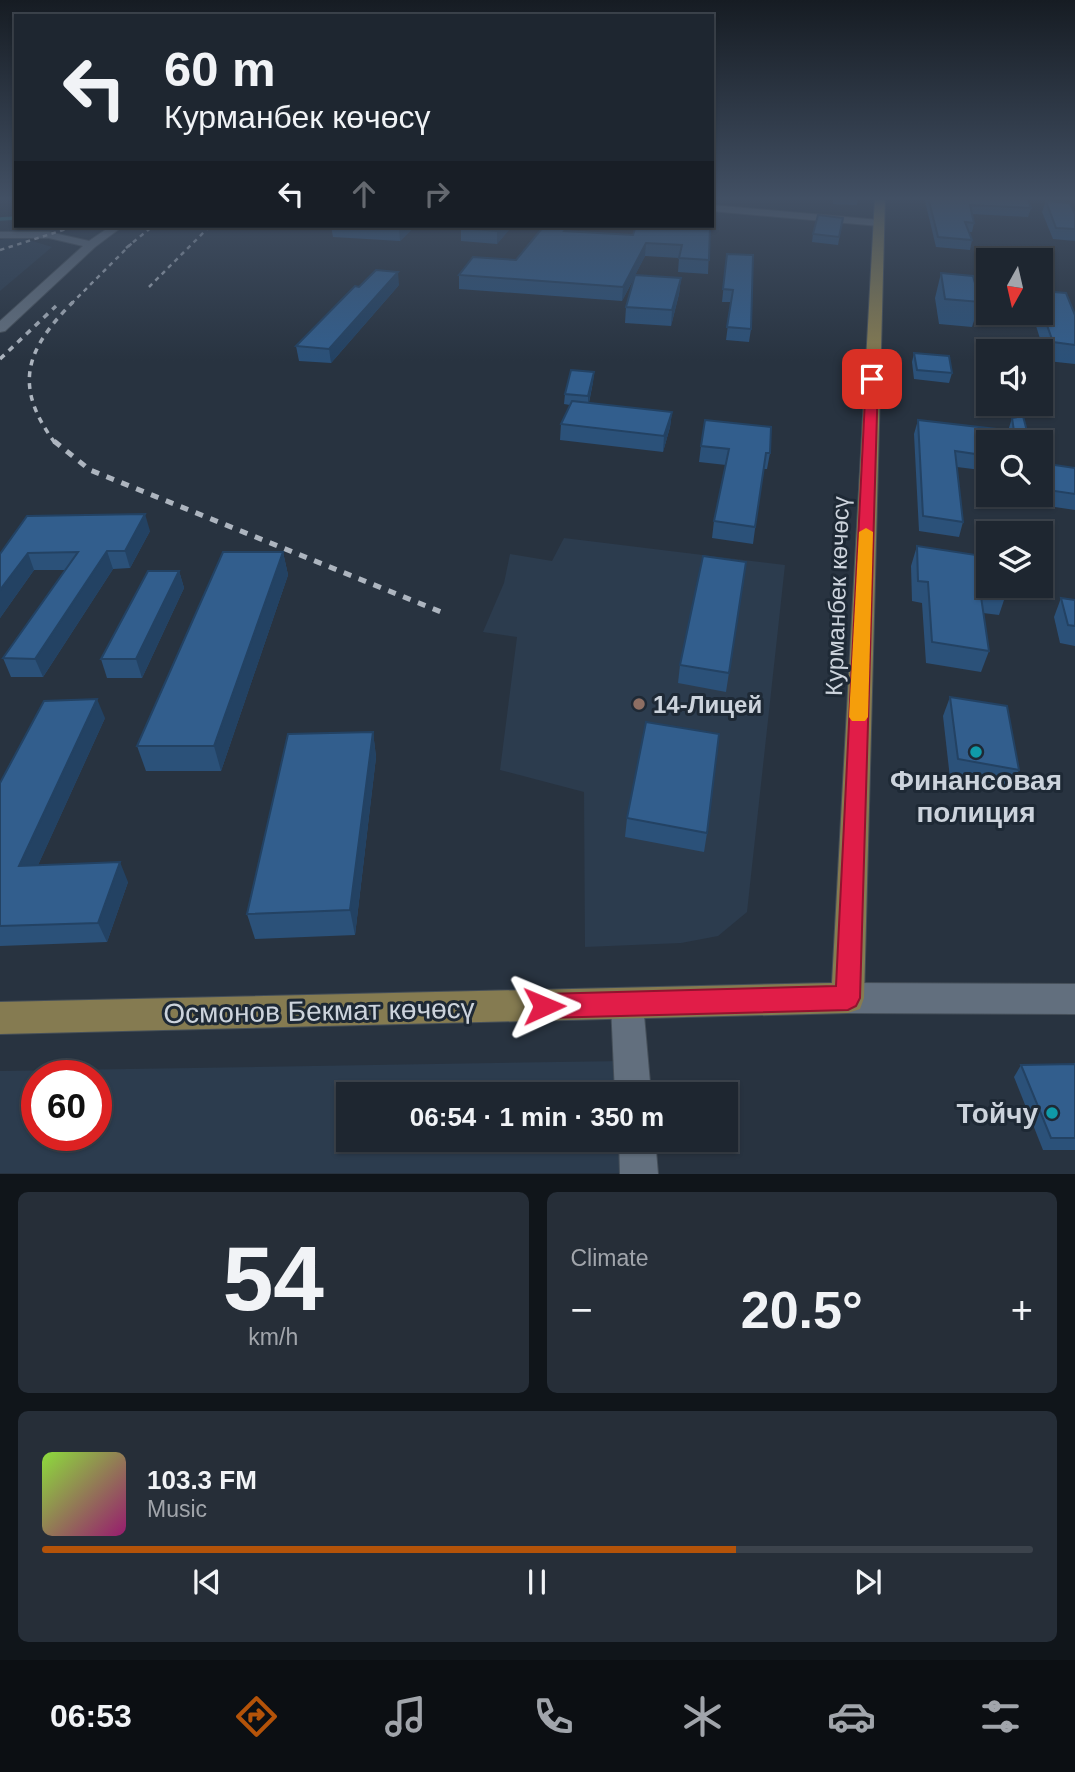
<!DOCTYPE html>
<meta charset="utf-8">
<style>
:root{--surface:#1e2630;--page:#262e38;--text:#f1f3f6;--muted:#a1a5ab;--line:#3c434c;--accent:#b45309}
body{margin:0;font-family:Arial,sans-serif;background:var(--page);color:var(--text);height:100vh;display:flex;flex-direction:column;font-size:26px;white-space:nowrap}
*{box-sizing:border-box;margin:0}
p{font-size:23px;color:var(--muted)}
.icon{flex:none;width:38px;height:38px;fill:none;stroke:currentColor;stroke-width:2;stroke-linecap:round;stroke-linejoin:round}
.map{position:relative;height:1174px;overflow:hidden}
.details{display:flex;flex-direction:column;gap:18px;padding:18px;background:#10151a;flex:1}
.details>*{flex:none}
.banner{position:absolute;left:14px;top:14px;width:700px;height:214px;border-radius:0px;box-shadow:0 2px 5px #0004,0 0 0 2px var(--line);background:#1e2630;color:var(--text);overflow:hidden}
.needle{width:46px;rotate:188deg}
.tools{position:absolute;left:976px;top:248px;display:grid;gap:14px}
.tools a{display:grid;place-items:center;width:77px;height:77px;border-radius:0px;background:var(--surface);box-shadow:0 2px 5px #0004,0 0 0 2px var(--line);font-size:35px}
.speed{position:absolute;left:21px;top:1060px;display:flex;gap:14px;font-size:35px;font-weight:700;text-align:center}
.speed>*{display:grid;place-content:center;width:91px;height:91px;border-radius:50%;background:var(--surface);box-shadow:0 2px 5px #0004,0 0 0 2px var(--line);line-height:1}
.speed .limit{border:10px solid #d22;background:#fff;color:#111}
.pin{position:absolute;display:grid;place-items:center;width:60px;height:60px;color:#fff;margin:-30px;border-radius:14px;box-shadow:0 4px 10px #0006}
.me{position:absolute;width:77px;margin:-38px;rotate:89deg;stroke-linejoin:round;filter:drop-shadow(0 0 5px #0008)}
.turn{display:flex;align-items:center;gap:24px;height:147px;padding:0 35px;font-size:32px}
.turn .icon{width:91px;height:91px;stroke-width:2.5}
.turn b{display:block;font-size:49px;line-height:60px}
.lanes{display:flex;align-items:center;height:66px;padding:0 35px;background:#0003;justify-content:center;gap:35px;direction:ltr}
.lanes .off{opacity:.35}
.big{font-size:52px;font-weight:800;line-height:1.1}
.details .tile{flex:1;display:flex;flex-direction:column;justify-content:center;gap:10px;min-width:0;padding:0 24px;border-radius:10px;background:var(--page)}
.details .dial{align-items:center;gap:0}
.dial b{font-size:91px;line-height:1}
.song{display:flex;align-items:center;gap:21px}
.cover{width:84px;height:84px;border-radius:10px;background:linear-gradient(135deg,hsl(90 70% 55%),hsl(320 70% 35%))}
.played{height:7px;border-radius:4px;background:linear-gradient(90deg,var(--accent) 70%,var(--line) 70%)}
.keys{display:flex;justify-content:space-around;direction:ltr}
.heat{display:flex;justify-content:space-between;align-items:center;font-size:38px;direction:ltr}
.details .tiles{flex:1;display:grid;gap:18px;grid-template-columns:1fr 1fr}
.tile:last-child{grid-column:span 2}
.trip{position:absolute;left:336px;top:1082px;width:402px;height:70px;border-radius:0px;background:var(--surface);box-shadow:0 2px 5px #0004,0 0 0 2px var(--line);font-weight:800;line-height:70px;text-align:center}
.tabs{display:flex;height:112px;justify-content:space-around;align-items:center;background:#0c0f13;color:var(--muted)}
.tabs .icon{width:49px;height:49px}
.tabs .selected{color:var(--accent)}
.tabs b{font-size:32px;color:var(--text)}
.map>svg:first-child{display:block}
.built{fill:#2c3c4e;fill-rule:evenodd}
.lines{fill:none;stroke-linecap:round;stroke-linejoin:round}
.stream{stroke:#2a737e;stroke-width:3.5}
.street-casing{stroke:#454f59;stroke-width:2}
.secondary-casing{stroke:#454f59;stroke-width:2}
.primary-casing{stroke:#454f59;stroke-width:2}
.street{fill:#626f7e;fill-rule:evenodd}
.secondary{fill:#626f7e;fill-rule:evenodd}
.primary{fill:#857b51;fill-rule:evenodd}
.rail-far2{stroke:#adb5bf;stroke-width:2.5;stroke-dasharray:4.5 4.5;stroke-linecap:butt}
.rail-far1{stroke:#adb5bf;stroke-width:3.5;stroke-dasharray:6 6;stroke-linecap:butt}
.rail{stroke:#adb5bf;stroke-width:5;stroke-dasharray:8 8;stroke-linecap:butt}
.wall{fill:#2b5179}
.shaded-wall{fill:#234263}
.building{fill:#325e8d;stroke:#234263;stroke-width:2}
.route{fill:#e11d48;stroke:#92132f;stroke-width:2}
.slow{fill:#f59e0b}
.education-dot{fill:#8d6e63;stroke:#1e2935;stroke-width:2.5}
.culture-dot{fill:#0f9aa8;stroke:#1e2935;stroke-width:2.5}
.labels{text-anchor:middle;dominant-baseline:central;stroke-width:6;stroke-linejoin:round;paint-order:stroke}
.street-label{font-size:24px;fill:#ccd3dc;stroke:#1e2935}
.poi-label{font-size:24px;font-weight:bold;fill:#ccd3dc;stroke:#1e2935;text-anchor:start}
.near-poi-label{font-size:28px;font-weight:bold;fill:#ccd3dc;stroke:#1e2935}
.near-street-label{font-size:28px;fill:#ccd3dc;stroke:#1e2935}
</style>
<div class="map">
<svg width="1075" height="1174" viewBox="0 0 1075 1174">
<rect width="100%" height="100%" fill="#283340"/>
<g class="built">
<path d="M 16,236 L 52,247 L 0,291 L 0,240 Z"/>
<path d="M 564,538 L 785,565 L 747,912 L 718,936 L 681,943 L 585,947 L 584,792 L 500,770 L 517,637 L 483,632 L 504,583 L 510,554 L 552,561 Z"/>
<path d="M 625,1061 L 627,1094 L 348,1094 L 348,1139 L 630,1139 L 632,1173 L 0,1173 L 0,1071 ZM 37,1076 L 96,1076 L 96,1136 L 37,1136 Z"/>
</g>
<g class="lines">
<path class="stream" d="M 0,219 L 16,218"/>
<g class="street-casing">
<g id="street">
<path d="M 111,226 L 123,226 L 95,247 L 5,331 L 0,332 L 0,321 L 83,246 L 49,238 L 0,238 L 0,232 L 49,232 L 89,241 Z"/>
<path d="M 627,988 L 639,993 L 643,1004 L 651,1094 L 615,1094 L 611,1004 L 615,993 Z"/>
<path d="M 619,1139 L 655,1139 L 658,1174 L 620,1174 Z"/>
</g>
</g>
<g class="secondary-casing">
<g id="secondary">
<path d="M 712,205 L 879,220 L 884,223 L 879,226 L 712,211 Z"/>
<path d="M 848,983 L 1075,984 L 1075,1014 L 848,1013 L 836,1009 L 832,998 L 836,987 Z"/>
</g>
</g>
<g class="primary-casing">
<path id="primary" d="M 875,197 L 885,197 L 864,998 L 860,1009 L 848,1013 L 0,1034 L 0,1002 L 832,983 Z"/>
</g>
<use href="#street" class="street"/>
<use href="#secondary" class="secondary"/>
<use href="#primary" class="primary"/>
<g class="rail-far2">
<path d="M 126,248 L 153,226"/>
<path d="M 0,250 L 76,226"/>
<path d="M 149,287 L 210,226"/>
<path d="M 71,304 L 133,242"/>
</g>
<g class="rail-far1">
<path d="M 0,359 L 56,306"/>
<path d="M 55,443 C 13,386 25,350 73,302"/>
</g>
<path class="rail" d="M 54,441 L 90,470 L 446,614"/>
</g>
<g class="wall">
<path d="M 833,197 L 858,197 L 857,205 L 833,204 Z"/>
<path d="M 924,197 L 1027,197 L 1031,208 L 1028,217 L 972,214 L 974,223 L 972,232 L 969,232 L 972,240 L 970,250 L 936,247 Z"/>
<path d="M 1046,201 L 1075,214 L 1075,241 L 1053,239 L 1042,212 Z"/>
<path d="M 843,218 L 838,245 L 812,242 L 813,234 Z"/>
<path d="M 331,226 L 415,226 L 400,241 L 333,237 Z"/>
<path d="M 463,226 L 512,226 L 497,244 L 461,241 L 461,228 Z"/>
<path d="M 544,226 L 573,226 L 570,231 L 633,235 L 710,226 L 708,274 L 678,272 L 679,258 L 645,256 L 635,275 L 681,278 L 679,294 L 671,326 L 625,323 L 626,307 L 634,278 L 622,301 L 459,289 L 459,275 L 516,260 Z"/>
<path d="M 727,254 L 751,329 L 749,342 L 726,340 L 731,302 L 722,302 Z"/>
<path d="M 941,273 L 980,302 L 972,327 L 939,324 L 935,298 Z"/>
<path d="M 399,285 L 331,363 L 299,361 L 296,346 Z"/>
<path d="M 1041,291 L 1075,315 L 1075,364 L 1047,361 L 1032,313 L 1041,313 Z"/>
<path d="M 914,353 L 952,373 L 949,383 L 914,379 L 912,362 Z"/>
<path d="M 594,372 L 593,382 L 589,403 L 672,412 L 670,427 L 663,452 L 560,440 L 561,424 L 570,405 L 564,404 L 565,394 Z"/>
<path d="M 1012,418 L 1030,443 L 989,443 L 989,471 L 957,467 L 963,522 L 959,537 L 919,531 L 914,434 L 918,420 L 1008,431 Z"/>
<path d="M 701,446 L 770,453 L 767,469 L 763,469 L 753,544 L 712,538 L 714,521 L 726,465 L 699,462 Z"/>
<path d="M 1041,463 L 1075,468 L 1075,510 L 1015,501 L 1014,495 L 1041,495 Z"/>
<path d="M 150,531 L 130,568 L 113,569 L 43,677 L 11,677 L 3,658 L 66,570 L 34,570 L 0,618 L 0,554 Z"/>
<path d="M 917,546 L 1006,594 L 999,615 L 983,613 L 989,651 L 981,672 L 926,663 L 922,603 L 912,601 L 911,566 Z"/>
<path d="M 283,552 L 288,575 L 221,771 L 146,771 L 137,746 Z"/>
<path d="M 746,562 L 726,692 L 678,683 L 680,665 Z"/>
<path d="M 179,571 L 184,588 L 142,678 L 107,678 L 101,659 Z"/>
<path d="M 1061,598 L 1075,600 L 1075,646 L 1060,643 L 1054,617 Z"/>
<path d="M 950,697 L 1019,770 L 1011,789 L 950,778 L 943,716 Z"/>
<path d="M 105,718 L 38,865 L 128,882 L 107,942 L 0,946 L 0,783 Z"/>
<path d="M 373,732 L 376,757 L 355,935 L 255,939 L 247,914 Z"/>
<path d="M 627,818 L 707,833 L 704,852 L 625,837 Z"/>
<path d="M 1075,1064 L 1075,1150 L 1043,1150 L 1014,1077 L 1021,1065 Z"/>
</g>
<g class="shaded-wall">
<path d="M 0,197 L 16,197 L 16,198 L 0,199 Z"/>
<path d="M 401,226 L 415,226 L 400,241 L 399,228 Z"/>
<path d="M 502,226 L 512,226 L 497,244 L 497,231 Z"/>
<path d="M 567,226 L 573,226 L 564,243 L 564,231 Z"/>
<path d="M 646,243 L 645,256 L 622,301 L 623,287 Z"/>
<path d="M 398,272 L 399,285 L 331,363 L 329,349 Z"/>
<path d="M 681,278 L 679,294 L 671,326 L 672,310 Z"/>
<path d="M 594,372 L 593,382 L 588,406 L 588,396 Z"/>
<path d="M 672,412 L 670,427 L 663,452 L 664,436 Z"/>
<path d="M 145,514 L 150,531 L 130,568 L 125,551 Z"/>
<path d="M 107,551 L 113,569 L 43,677 L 35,659 Z"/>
<path d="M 283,552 L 288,575 L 221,771 L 214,746 Z"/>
<path d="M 28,553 L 34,570 L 0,618 L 0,590 Z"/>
<path d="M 179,571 L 184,588 L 142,678 L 136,659 Z"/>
<path d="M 97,699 L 105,718 L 29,885 L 19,866 Z"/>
<path d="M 373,732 L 376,757 L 355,935 L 350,910 Z"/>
<path d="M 120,862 L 128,882 L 107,942 L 98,923 Z"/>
</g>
<g class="building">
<path d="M 835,197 L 858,197 L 858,199 Z"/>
<path d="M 928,197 L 1027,197 L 1031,208 L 970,205 L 974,223 L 965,222 L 972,240 L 938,237 Z"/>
<path d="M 1046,201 L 1070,203 L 1075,214 L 1075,229 L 1056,228 Z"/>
<path d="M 818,215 L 843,218 L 839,237 L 813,234 Z"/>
<path d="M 360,226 L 401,226 L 399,228 Z"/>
<path d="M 463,226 L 502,226 L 497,231 L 461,228 Z"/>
<path d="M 544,226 L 567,226 L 564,231 L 633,235 L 636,226 L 710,226 L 709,260 L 679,258 L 682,245 L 646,243 L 623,287 L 459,275 L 473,257 L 516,260 Z"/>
<path d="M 727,254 L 753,255 L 751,329 L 727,327 L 733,290 L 723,289 Z"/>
<path d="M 376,270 L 398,272 L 329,349 L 296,346 L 355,286 L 359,287 Z"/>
<path d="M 941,273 L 973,276 L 980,302 L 945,299 Z"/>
<path d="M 635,275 L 681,278 L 672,310 L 626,307 Z"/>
<path d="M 1041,291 L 1066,293 L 1075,315 L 1075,345 L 1053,342 L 1041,308 Z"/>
<path d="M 914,353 L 949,356 L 952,373 L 917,370 Z"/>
<path d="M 571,370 L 594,372 L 588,396 L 565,394 Z"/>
<path d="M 572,401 L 672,412 L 664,436 L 561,424 Z"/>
<path d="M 1023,416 L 1030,443 L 989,443 L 989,456 L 955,451 L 963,522 L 923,516 L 918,420 L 1014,431 L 1012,418 Z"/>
<path d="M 705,420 L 771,427 L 770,453 L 766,453 L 755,527 L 714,521 L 729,449 L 701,446 Z"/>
<path d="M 1041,463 L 1075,468 L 1075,494 L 1041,489 Z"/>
<path d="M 145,514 L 125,551 L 107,551 L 35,659 L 3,658 L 78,552 L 28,553 L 0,590 L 0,554 L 27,516 Z"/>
<path d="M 917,546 L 989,557 L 989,586 L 1005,586 L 1006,594 L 980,590 L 989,651 L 932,642 L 928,582 L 918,581 Z"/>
<path d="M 223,552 L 283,552 L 214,746 L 137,746 Z"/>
<path d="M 703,556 L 746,562 L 729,673 L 680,665 Z"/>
<path d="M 148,571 L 179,571 L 136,659 L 101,659 Z"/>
<path d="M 1061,598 L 1075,600 L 1075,626 L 1068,625 Z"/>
<path d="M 950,697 L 1007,706 L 1019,770 L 958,759 Z"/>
<path d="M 97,699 L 19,866 L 120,862 L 98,923 L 0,926 L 0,783 L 44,701 Z"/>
<path d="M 646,722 L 719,734 L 707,833 L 627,818 Z"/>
<path d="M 373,732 L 350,910 L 247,914 L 288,734 Z"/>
<path d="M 1075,1064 L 1075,1138 L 1051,1138 L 1021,1065 Z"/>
</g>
<linearGradient id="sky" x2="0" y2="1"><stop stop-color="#161c23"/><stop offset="0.55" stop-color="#425064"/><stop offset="1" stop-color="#425064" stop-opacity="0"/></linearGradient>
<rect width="1075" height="361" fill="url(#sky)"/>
<path class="route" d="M 872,375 L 878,379 L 860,998 L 856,1006 L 848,1010 L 544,1018 L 535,1015 L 531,1006 L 535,998 L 544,994 L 836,986 L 866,379 Z"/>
<path class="slow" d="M 866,528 L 873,532 L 868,717 L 865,721 L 852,721 L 849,717 L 859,532 Z"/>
<circle class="education-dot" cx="639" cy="704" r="7"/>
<g class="culture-dot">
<circle cx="976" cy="752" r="7"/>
<circle cx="1052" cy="1113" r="7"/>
</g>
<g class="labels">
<g class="street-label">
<text transform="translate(837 596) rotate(-88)">Курманбек көчөсү</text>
</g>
<g class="poi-label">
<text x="653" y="704">14-Лицей</text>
</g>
<g class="near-poi-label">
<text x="976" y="780">Финансовая<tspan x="976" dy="32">полиция</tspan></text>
<text x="1038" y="1113" text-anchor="end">Тойчу</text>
</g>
<g class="near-street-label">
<text transform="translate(319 1011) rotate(-1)">Осмонов Бекмат көчөсү</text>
</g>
</g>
</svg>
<div class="tools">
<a><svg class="needle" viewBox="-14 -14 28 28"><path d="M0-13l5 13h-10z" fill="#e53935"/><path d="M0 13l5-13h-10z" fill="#a1a5ab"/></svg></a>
<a><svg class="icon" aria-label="sound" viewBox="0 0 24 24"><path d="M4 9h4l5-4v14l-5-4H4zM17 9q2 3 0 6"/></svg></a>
<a><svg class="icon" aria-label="search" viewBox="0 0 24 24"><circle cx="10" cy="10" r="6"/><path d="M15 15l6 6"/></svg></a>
<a><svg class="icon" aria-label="layers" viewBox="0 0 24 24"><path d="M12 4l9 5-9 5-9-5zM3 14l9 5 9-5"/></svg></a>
</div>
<div class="speed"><div class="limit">60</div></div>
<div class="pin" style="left:872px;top:379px;background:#d93025"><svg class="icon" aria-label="arrive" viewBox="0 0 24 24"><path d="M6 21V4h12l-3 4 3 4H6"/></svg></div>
<svg class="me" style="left:544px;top:1006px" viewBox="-20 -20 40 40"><path d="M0-17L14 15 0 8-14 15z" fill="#e11d48" stroke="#fff" stroke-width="4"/></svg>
<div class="trip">06:54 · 1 min · 350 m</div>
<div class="banner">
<div class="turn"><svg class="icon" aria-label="left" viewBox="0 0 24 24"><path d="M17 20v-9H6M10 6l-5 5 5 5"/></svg><div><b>60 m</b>Курманбек көчөсү</div></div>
<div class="lanes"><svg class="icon" aria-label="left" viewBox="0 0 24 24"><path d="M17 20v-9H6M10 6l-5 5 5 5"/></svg><svg class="icon off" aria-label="ahead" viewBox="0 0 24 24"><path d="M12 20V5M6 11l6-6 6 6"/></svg><svg class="icon off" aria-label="right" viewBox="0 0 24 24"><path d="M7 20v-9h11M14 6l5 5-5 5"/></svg></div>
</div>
</div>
<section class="details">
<div class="tiles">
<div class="tile dial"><b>54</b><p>km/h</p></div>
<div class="tile"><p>Climate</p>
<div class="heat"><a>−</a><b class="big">20.5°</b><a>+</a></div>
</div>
<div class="tile">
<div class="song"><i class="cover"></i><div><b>103.3 FM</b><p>Music</p></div></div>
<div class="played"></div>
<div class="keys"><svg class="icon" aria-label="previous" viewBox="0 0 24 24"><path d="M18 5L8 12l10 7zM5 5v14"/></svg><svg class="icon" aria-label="pause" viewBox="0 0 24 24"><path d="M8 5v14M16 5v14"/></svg><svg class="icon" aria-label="next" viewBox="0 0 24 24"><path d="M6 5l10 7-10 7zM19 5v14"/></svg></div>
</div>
</div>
</section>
<nav class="tabs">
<b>06:53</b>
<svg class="icon selected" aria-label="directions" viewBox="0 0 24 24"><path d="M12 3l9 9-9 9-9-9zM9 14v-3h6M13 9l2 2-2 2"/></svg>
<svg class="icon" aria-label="music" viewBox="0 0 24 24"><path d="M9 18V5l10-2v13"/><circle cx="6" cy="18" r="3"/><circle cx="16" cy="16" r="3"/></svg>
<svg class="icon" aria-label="phone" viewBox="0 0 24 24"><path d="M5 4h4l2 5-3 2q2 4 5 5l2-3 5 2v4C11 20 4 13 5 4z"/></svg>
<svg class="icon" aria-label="climate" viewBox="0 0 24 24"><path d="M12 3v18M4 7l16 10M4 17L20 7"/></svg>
<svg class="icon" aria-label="car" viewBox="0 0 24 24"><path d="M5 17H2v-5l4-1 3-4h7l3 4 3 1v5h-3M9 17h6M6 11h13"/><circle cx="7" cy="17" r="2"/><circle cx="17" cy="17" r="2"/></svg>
<svg class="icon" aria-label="filters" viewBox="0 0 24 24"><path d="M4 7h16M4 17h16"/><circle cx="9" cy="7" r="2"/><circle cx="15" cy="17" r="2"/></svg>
</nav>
